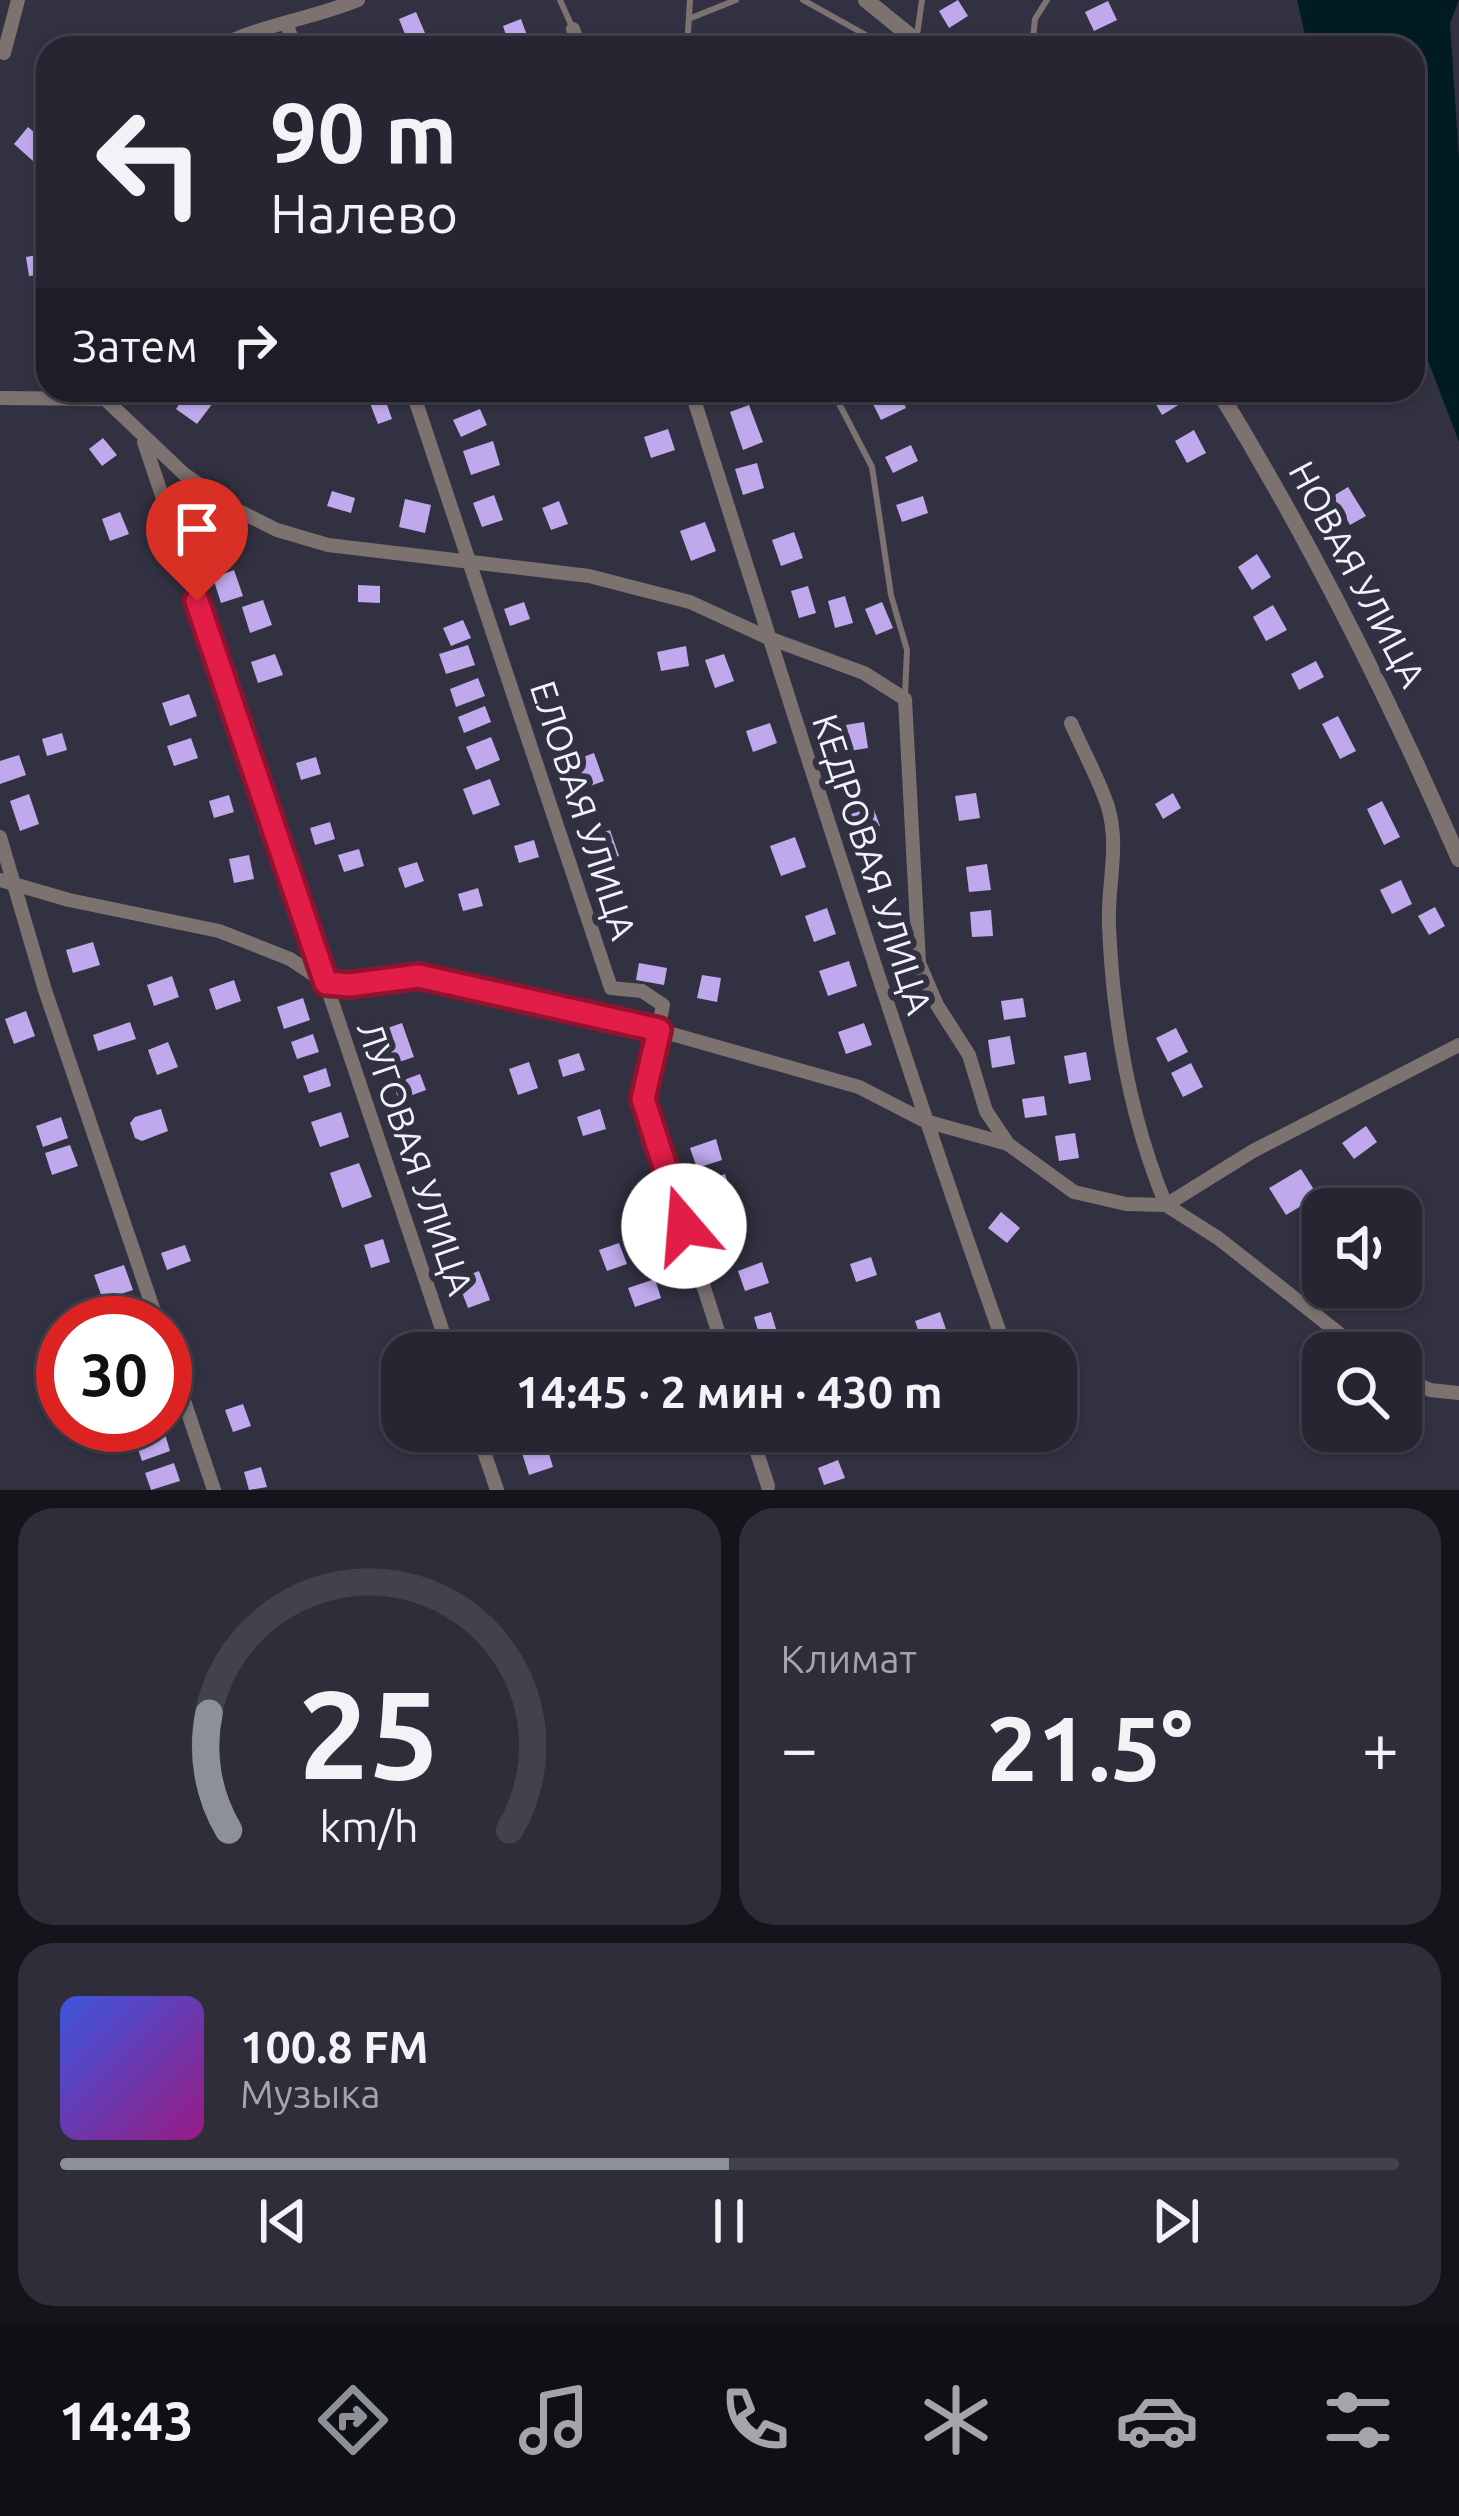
<!DOCTYPE html>
<html lang="ru">
<meta charset="utf-8">
<style>
:root{--surface:#262531;--page:#2e2d39;--text:#f1f3f6;--muted:#a4a5ab;--line:#42424d;--accent:#8c9099}
body{margin:0;font-family:Ubuntu,sans-serif;background:var(--page);color:var(--text);height:100vh;display:flex;flex-direction:column;font-size:45px;white-space:nowrap}
*{box-sizing:border-box;margin:0}
p{font-size:39px;color:var(--muted)}
.icon{flex:none;width:66px;height:66px;fill:none;stroke:currentColor;stroke-width:2;stroke-linecap:round;stroke-linejoin:round}
.map{position:relative;height:1490px;overflow:hidden}
.panel{display:flex;flex-direction:column;gap:18px;padding:18px;background:#15141b;flex:1}
.panel>*{flex:none}
.banner{position:absolute;left:36px;top:36px;width:1389px;height:366px;border-radius:36px;box-shadow:0 3px 9px #0004,0 0 0 3px var(--line);background:#262531;color:var(--text);overflow:hidden}
.buttons{position:absolute;left:1302px;top:1188px;display:grid;gap:24px}
.buttons a{display:grid;place-items:center;width:120px;height:120px;border-radius:24px;background:var(--surface);box-shadow:0 3px 9px #0004,0 0 0 3px var(--line);font-size:60px}
.speed{position:absolute;left:36px;top:1296px;display:flex;gap:24px;font-size:60px;font-weight:700;text-align:center}
.speed>*{display:grid;place-content:center;width:156px;height:156px;border-radius:50%;background:var(--surface);box-shadow:0 3px 9px #0004,0 0 0 3px var(--line);line-height:1}
.speed .limit{border:18px solid #d22;background:#fff;color:#111}
.pin{position:absolute;display:grid;place-items:center;width:102px;height:102px;color:#fff;margin:-123px -51px;border-radius:50% 50% 50% 0;rotate:-45deg;box-shadow:0 0 12px #0007}
.pin .icon{rotate:45deg}
.me{position:absolute;width:132px;margin:-66px;rotate:342deg;stroke-linejoin:round;filter:drop-shadow(0 0 9px #0008)}
.turn{display:flex;align-items:center;gap:42px;height:252px;padding:0 36px;font-size:54px}
.turn .icon{width:156px;height:156px;stroke-width:2.5}
.turn b{display:block;font-size:84px;line-height:102px}
.then{display:flex;align-items:center;height:114px;padding:0 36px;background:#0003;gap:24px;font-size:45px}
.big{font-size:90px;font-weight:700;line-height:1.1}
.panel .tile{flex:1;display:flex;flex-direction:column;justify-content:center;gap:18px;min-width:0;padding:0 42px;border-radius:36px;background:var(--page)}
.panel .dial{align-items:center;gap:0}
.dial svg{height:312px;overflow:visible;fill:none;stroke:var(--line);stroke-width:7;stroke-linecap:round;text-anchor:middle}
.dial text{fill:var(--text);stroke:none}
.song{display:flex;align-items:center;gap:36px}
.cover{width:144px;height:144px;border-radius:18px;background:linear-gradient(135deg,hsl(230 70% 55%),hsl(310 70% 35%))}
.played{height:12px;border-radius:6px;background:linear-gradient(90deg,var(--accent) 50%,var(--line) 50%)}
.keys{display:flex;justify-content:space-around;direction:ltr}
.heat{display:flex;justify-content:space-between;align-items:center;font-size:66px;direction:ltr}
.panel .tiles{flex:1;display:grid;gap:18px;grid-template-columns:1fr 1fr}
.tile:last-child{grid-column:span 2}
.trip{position:absolute;left:381px;top:1332px;width:696px;height:120px;border-radius:36px;background:var(--surface);box-shadow:0 3px 9px #0004,0 0 0 3px var(--line);font-weight:700;line-height:120px;text-align:center}
.dock{display:flex;height:192px;justify-content:space-around;align-items:center;background:#0f0f14;color:var(--muted)}
.dock .icon{width:84px;height:84px}
.dock .selected{color:var(--accent)}
.dock b{font-size:54px;color:var(--text)}
.map>svg:first-child{display:block}
.water{fill:#001c23}
.building{fill:#bfa9ec}
.lines{fill:none;stroke-linecap:round;stroke-linejoin:round}
.service{stroke:#7c7270;stroke-width:6}
.minor{stroke:#7c7270;stroke-width:14}
.tertiary{stroke:#7c7270;stroke-width:16}
.route-casing{stroke:#92132f;stroke-width:30}
.route{stroke:#e11d48;stroke-width:21}
.labels{text-anchor:middle;dominant-baseline:central;stroke-width:12;stroke-linejoin:round;paint-order:stroke}
.street-label{font-size:36px;fill:#f2f1fc;stroke:#323141}
</style>
<div class="map">
<svg width="1459" height="1490" viewBox="0 0 1459 1490">
<rect width="100%" height="100%" fill="#323141"/>
<path class="water" d="M 1297,0 L 1459,0 L 1450,23 L 1459,159 L 1459,442 L 1429,363 L 1413,337 L 1413,48 L 1308,48 Z"/>
<g class="building">
<path d="M 958,0 L 968,16 L 949,28 L 939,11 Z"/>
<path d="M 1108,1 L 1117,20 L 1094,31 L 1085,12 Z"/>
<path d="M 416,12 L 428,40 L 410,47 L 399,19 Z"/>
<path d="M 521,19 L 529,41 L 510,47 L 503,26 Z"/>
<path d="M 28,127 L 48,144 L 33,161 L 14,144 Z"/>
<path d="M 48,253 L 48,274 L 29,276 L 26,257 Z"/>
<path d="M 189,390 L 203,390 L 216,399 L 197,424 L 176,409 Z"/>
<path d="M 1156,390 L 1171,390 L 1180,404 L 1162,415 L 1150,394 Z"/>
<path d="M 899,392 L 906,408 L 881,420 L 873,404 Z"/>
<path d="M 383,393 L 392,419 L 378,424 L 368,398 Z"/>
<path d="M 749,405 L 763,442 L 743,450 L 730,412 Z"/>
<path d="M 480,409 L 487,425 L 461,437 L 453,420 Z"/>
<path d="M 668,429 L 675,450 L 651,458 L 644,437 Z"/>
<path d="M 1194,430 L 1206,453 L 1187,463 L 1175,441 Z"/>
<path d="M 103,438 L 117,455 L 102,466 L 89,449 Z"/>
<path d="M 493,441 L 500,465 L 471,475 L 463,451 Z"/>
<path d="M 911,445 L 918,461 L 893,473 L 885,457 Z"/>
<path d="M 757,463 L 764,488 L 743,495 L 735,469 Z"/>
<path d="M 1348,487 L 1366,516 L 1350,525 L 1333,496 Z"/>
<path d="M 332,491 L 355,498 L 351,513 L 327,506 Z"/>
<path d="M 494,495 L 503,520 L 482,527 L 473,503 Z"/>
<path d="M 923,496 L 928,513 L 902,522 L 896,505 Z"/>
<path d="M 405,499 L 431,505 L 425,533 L 399,527 Z"/>
<path d="M 559,501 L 568,524 L 551,530 L 542,508 Z"/>
<path d="M 120,512 L 129,534 L 110,541 L 102,519 Z"/>
<path d="M 705,522 L 716,551 L 691,561 L 680,531 Z"/>
<path d="M 794,532 L 803,558 L 781,566 L 772,540 Z"/>
<path d="M 1257,554 L 1271,577 L 1252,590 L 1238,567 Z"/>
<path d="M 234,570 L 243,596 L 221,603 L 213,578 Z"/>
<path d="M 358,585 L 380,586 L 380,603 L 358,602 Z"/>
<path d="M 808,586 L 816,613 L 799,618 L 791,591 Z"/>
<path d="M 845,596 L 853,623 L 835,628 L 828,601 Z"/>
<path d="M 263,600 L 272,625 L 250,633 L 242,607 Z"/>
<path d="M 524,602 L 530,619 L 510,626 L 504,609 Z"/>
<path d="M 882,602 L 893,628 L 876,635 L 865,609 Z"/>
<path d="M 1273,605 L 1287,630 L 1266,641 L 1253,617 Z"/>
<path d="M 463,620 L 471,638 L 451,646 L 443,628 Z"/>
<path d="M 468,645 L 475,665 L 446,674 L 439,654 Z"/>
<path d="M 686,646 L 689,666 L 661,671 L 657,652 Z"/>
<path d="M 275,654 L 283,675 L 258,683 L 251,662 Z"/>
<path d="M 724,654 L 734,681 L 715,688 L 705,660 Z"/>
<path d="M 1316,661 L 1324,677 L 1299,690 L 1291,674 Z"/>
<path d="M 478,678 L 485,696 L 456,707 L 450,689 Z"/>
<path d="M 189,694 L 197,716 L 170,726 L 162,703 Z"/>
<path d="M 561,704 L 567,723 L 546,730 L 540,711 Z"/>
<path d="M 485,706 L 491,722 L 464,733 L 458,717 Z"/>
<path d="M 1338,716 L 1356,751 L 1340,759 L 1322,724 Z"/>
<path d="M 864,722 L 868,748 L 837,753 L 833,727 Z"/>
<path d="M 770,723 L 777,743 L 753,752 L 746,731 Z"/>
<path d="M 62,733 L 67,750 L 47,756 L 42,739 Z"/>
<path d="M 491,737 L 500,760 L 476,770 L 466,747 Z"/>
<path d="M 191,738 L 198,758 L 174,766 L 167,746 Z"/>
<path d="M 594,753 L 604,781 L 585,788 L 575,760 Z"/>
<path d="M 19,755 L 26,775 L 0,784 L 0,761 Z"/>
<path d="M 316,757 L 321,774 L 301,780 L 296,763 Z"/>
<path d="M 490,779 L 500,805 L 473,815 L 463,789 Z"/>
<path d="M 976,793 L 980,818 L 959,821 L 955,796 Z"/>
<path d="M 1173,793 L 1181,808 L 1163,819 L 1155,804 Z"/>
<path d="M 29,794 L 39,824 L 20,831 L 10,801 Z"/>
<path d="M 229,795 L 234,812 L 214,818 L 209,801 Z"/>
<path d="M 1382,801 L 1400,837 L 1384,845 L 1367,809 Z"/>
<path d="M 873,807 L 880,826 L 857,834 L 851,814 Z"/>
<path d="M 330,822 L 335,839 L 315,845 L 310,828 Z"/>
<path d="M 610,830 L 619,856 L 595,865 L 586,839 Z"/>
<path d="M 795,837 L 806,867 L 781,876 L 770,846 Z"/>
<path d="M 534,840 L 539,857 L 519,863 L 514,846 Z"/>
<path d="M 359,849 L 364,866 L 344,872 L 338,855 Z"/>
<path d="M 249,855 L 254,879 L 234,883 L 229,859 Z"/>
<path d="M 417,862 L 424,881 L 405,888 L 398,868 Z"/>
<path d="M 987,864 L 991,890 L 969,892 L 966,867 Z"/>
<path d="M 1401,880 L 1412,904 L 1392,914 L 1380,890 Z"/>
<path d="M 478,888 L 483,906 L 463,911 L 458,894 Z"/>
<path d="M 1435,907 L 1445,926 L 1429,935 L 1418,916 Z"/>
<path d="M 827,908 L 836,934 L 814,942 L 805,916 Z"/>
<path d="M 991,910 L 993,936 L 972,937 L 970,912 Z"/>
<path d="M 93,942 L 100,965 L 73,973 L 66,950 Z"/>
<path d="M 849,961 L 857,986 L 828,996 L 819,971 Z"/>
<path d="M 639,963 L 667,968 L 664,985 L 636,980 Z"/>
<path d="M 702,975 L 721,978 L 717,1002 L 697,998 Z"/>
<path d="M 172,976 L 179,997 L 154,1006 L 147,985 Z"/>
<path d="M 234,980 L 241,1001 L 216,1010 L 209,989 Z"/>
<path d="M 303,998 L 310,1020 L 284,1029 L 277,1007 Z"/>
<path d="M 1023,998 L 1026,1017 L 1004,1020 L 1001,1001 Z"/>
<path d="M 26,1011 L 35,1036 L 14,1044 L 5,1019 Z"/>
<path d="M 130,1022 L 136,1039 L 98,1051 L 93,1035 Z"/>
<path d="M 402,1023 L 414,1057 L 384,1067 L 373,1033 Z"/>
<path d="M 864,1023 L 872,1045 L 846,1054 L 838,1032 Z"/>
<path d="M 1176,1028 L 1188,1052 L 1168,1062 L 1156,1038 Z"/>
<path d="M 313,1034 L 319,1052 L 297,1059 L 291,1042 Z"/>
<path d="M 1010,1036 L 1015,1064 L 992,1068 L 988,1040 Z"/>
<path d="M 168,1042 L 178,1067 L 157,1075 L 148,1050 Z"/>
<path d="M 1086,1052 L 1091,1080 L 1069,1084 L 1064,1056 Z"/>
<path d="M 579,1053 L 585,1070 L 563,1077 L 558,1060 Z"/>
<path d="M 529,1062 L 538,1088 L 518,1095 L 509,1069 Z"/>
<path d="M 1191,1063 L 1203,1087 L 1183,1097 L 1171,1073 Z"/>
<path d="M 326,1068 L 331,1086 L 309,1093 L 303,1076 Z"/>
<path d="M 420,1074 L 426,1090 L 399,1100 L 393,1084 Z"/>
<path d="M 1044,1096 L 1047,1115 L 1025,1118 L 1022,1099 Z"/>
<path d="M 161,1109 L 168,1131 L 142,1141 L 135,1138 L 130,1123 L 135,1117 Z"/>
<path d="M 600,1109 L 606,1129 L 583,1136 L 577,1117 Z"/>
<path d="M 341,1112 L 349,1137 L 320,1147 L 311,1122 Z"/>
<path d="M 61,1117 L 68,1138 L 43,1147 L 36,1126 Z"/>
<path d="M 1366,1126 L 1377,1142 L 1354,1159 L 1342,1143 Z"/>
<path d="M 1075,1133 L 1079,1158 L 1059,1161 L 1055,1136 Z"/>
<path d="M 716,1139 L 722,1160 L 697,1168 L 690,1148 Z"/>
<path d="M 70,1145 L 78,1166 L 52,1175 L 45,1153 Z"/>
<path d="M 359,1163 L 372,1197 L 342,1208 L 330,1173 Z"/>
<path d="M 1301,1169 L 1318,1196 L 1286,1215 L 1269,1188 Z"/>
<path d="M 725,1174 L 732,1195 L 707,1203 L 700,1182 Z"/>
<path d="M 1001,1212 L 1020,1228 L 1007,1243 L 988,1228 Z"/>
<path d="M 383,1239 L 390,1262 L 371,1268 L 364,1245 Z"/>
<path d="M 619,1243 L 627,1264 L 607,1271 L 599,1250 Z"/>
<path d="M 185,1245 L 191,1261 L 167,1270 L 161,1253 Z"/>
<path d="M 871,1257 L 877,1275 L 856,1282 L 850,1264 Z"/>
<path d="M 762,1262 L 769,1283 L 745,1291 L 738,1271 Z"/>
<path d="M 124,1265 L 133,1290 L 103,1300 L 94,1275 Z"/>
<path d="M 479,1271 L 490,1300 L 468,1308 L 457,1279 Z"/>
<path d="M 655,1279 L 661,1298 L 635,1307 L 628,1288 Z"/>
<path d="M 771,1312 L 781,1346 L 764,1351 L 754,1317 Z"/>
<path d="M 940,1312 L 947,1332 L 922,1341 L 915,1321 Z"/>
<path d="M 243,1404 L 251,1426 L 233,1432 L 225,1410 Z"/>
<path d="M 165,1434 L 170,1451 L 142,1461 L 136,1443 Z"/>
<path d="M 546,1444 L 553,1467 L 529,1475 L 522,1453 Z"/>
<path d="M 838,1460 L 845,1478 L 824,1485 L 818,1468 Z"/>
<path d="M 174,1463 L 180,1481 L 151,1490 L 145,1473 Z"/>
<path d="M 261,1467 L 267,1487 L 249,1490 L 244,1472 Z"/>
</g>
<g class="lines">
<g class="service">
<path d="M 560,0 L 573,29"/>
<path d="M 803,0 L 889,48"/>
<path d="M 691,18 L 736,0"/>
<path d="M 917,35 L 922,0"/>
<path d="M 687,48 L 690,0"/>
<path d="M 1032,48 L 1035,19 L 1047,0"/>
<path d="M 832,390 L 872,467 L 891,595 L 907,650 L 905,695"/>
</g>
<g class="minor">
<path d="M 287,25 L 295,48"/>
<path d="M 573,29 L 580,48"/>
<path d="M 216,48 C 260,25 311,19 358,0"/>
<path d="M 4,53 L 18,0"/>
<path d="M 104,390 L 105,399 L 184,474 L 231,507 L 277,530 L 328,545 L 589,576 L 690,602 L 766,637 L 864,673 L 905,699 L 919,963 L 937,1005 L 969,1055 L 986,1111 L 1008,1144 L 1074,1192 L 1126,1204 L 1166,1205 L 1218,1238 L 1364,1353"/>
<path d="M 412,390 L 611,988 L 642,991 L 663,1005 L 643,1099 L 725,1353"/>
<path d="M 691,390 C 793,712 894,1035 1007,1353"/>
<path d="M 0,398 L 105,399"/>
<path d="M 144,442 L 450,1353"/>
<path d="M 1071,723 C 1083,751 1099,779 1108,807 C 1120,847 1107,886 1109,926 C 1113,1020 1130,1118 1166,1205 L 1253,1151 L 1459,1045"/>
<path d="M 0,837 L 45,990 L 158,1323"/>
<path d="M 0,880 L 69,900 L 219,931 L 290,959 L 326,983 L 349,985 L 420,977 L 608,1016 L 859,1087 L 925,1121 L 1008,1144"/>
<path d="M 165,1344 L 214,1490"/>
<path d="M 1401,1376 L 1430,1390 L 1459,1393"/>
<path d="M 477,1431 L 497,1490"/>
<path d="M 750,1431 L 768,1486"/>
</g>
<g class="tertiary">
<path d="M 866,0 L 925,48"/>
<path d="M 1218,390 C 1310,540 1389,698 1459,859"/>
</g>
</g>
<g class="lines">
<g class="route-casing">
<path id="route" d="M 197,601 L 326,983 L 349,985 L 419,976 L 659,1030 L 643,1099 L 684,1226"/>
</g>
<use href="#route" class="route"/>
</g>
<g class="labels">
<g class="street-label">
<text transform="translate(1358 574) rotate(62)">НОВАЯ УЛИЦА</text>
<text transform="translate(584 810) rotate(72)">ЕЛОВАЯ УЛИЦА</text>
<text transform="translate(873 864) rotate(72)">КЕДРОВАЯ УЛИЦА</text>
<text transform="translate(416 1158) rotate(71)">ЛУГОВАЯ УЛИЦА</text>
</g>
</g>
</svg>
<div class="buttons">
<a><svg class="icon" aria-label="sound" viewBox="0 0 24 24"><path d="M4 9h4l5-4v14l-5-4H4zM17 9q2 3 0 6"/></svg></a>
<a><svg class="icon" aria-label="search" viewBox="0 0 24 24"><circle cx="10" cy="10" r="6"/><path d="M15 15l6 6"/></svg></a>
</div>
<div class="speed"><div class="limit">30</div></div>
<div class="pin" style="left:197px;top:601px;background:#d93025"><svg class="icon" aria-label="arrive" viewBox="0 0 24 24"><path d="M6 21V4h12l-3 4 3 4H6"/></svg></div>
<svg class="me" style="left:684px;top:1226px" viewBox="-20 -20 40 40"><circle r="19" fill="#fff"/><path d="M0-13L10 11 0 6-10 11z" fill="#e11d48"/></svg>
<div class="trip">14:45 · 2 мин · 430 m</div>
<div class="banner">
<div class="turn"><svg class="icon" aria-label="left" viewBox="0 0 24 24"><path d="M17 20v-9H6M10 6l-5 5 5 5"/></svg><div><b>90 m</b>Налево</div></div>
<div class="then">Затем<svg class="icon" aria-label="right" viewBox="0 0 24 24"><path d="M7 20v-9h11M14 6l5 5-5 5"/></svg></div>
</div>
</div>
<section class="panel">
<div class="tiles">
<div class="tile dial"><svg viewBox="0 0 100 80">
<path d="M14 69A42 42 0 1 1 86 69"/>
<path d="M14 69A42 42 0 0 1 9 39" stroke="#8c9099"/>
<text x="50" y="56" font-size="32" font-weight="700">25</text>
<text x="50" y="72" font-size="11">km/h</text>
</svg></div>
<div class="tile"><p>Климат</p>
<div class="heat"><a>−</a><b class="big">21.5°</b><a>+</a></div>
</div>
<div class="tile">
<div class="song"><i class="cover"></i><div><b>100.8 FM</b><p>Музыка</p></div></div>
<div class="played"></div>
<div class="keys"><svg class="icon" aria-label="previous" viewBox="0 0 24 24"><path d="M18 5L8 12l10 7zM5 5v14"/></svg><svg class="icon" aria-label="pause" viewBox="0 0 24 24"><path d="M8 5v14M16 5v14"/></svg><svg class="icon" aria-label="next" viewBox="0 0 24 24"><path d="M6 5l10 7-10 7zM19 5v14"/></svg></div>
</div>
</div>
</section>
<nav class="dock">
<b>14:43</b>
<svg class="icon selected" aria-label="directions" viewBox="0 0 24 24"><path d="M12 3l9 9-9 9-9-9zM9 14v-3h6M13 9l2 2-2 2"/></svg>
<svg class="icon" aria-label="music" viewBox="0 0 24 24"><path d="M9 18V5l10-2v13"/><circle cx="6" cy="18" r="3"/><circle cx="16" cy="16" r="3"/></svg>
<svg class="icon" aria-label="phone" viewBox="0 0 24 24"><path d="M5 4h4l2 5-3 2q2 4 5 5l2-3 5 2v4C11 20 4 13 5 4z"/></svg>
<svg class="icon" aria-label="climate" viewBox="0 0 24 24"><path d="M12 3v18M4 7l16 10M4 17L20 7"/></svg>
<svg class="icon" aria-label="car" viewBox="0 0 24 24"><path d="M5 17H2v-5l4-1 3-4h7l3 4 3 1v5h-3M9 17h6M6 11h13"/><circle cx="7" cy="17" r="2"/><circle cx="17" cy="17" r="2"/></svg>
<svg class="icon" aria-label="filters" viewBox="0 0 24 24"><path d="M4 7h16M4 17h16"/><circle cx="9" cy="7" r="2"/><circle cx="15" cy="17" r="2"/></svg>
</nav>
